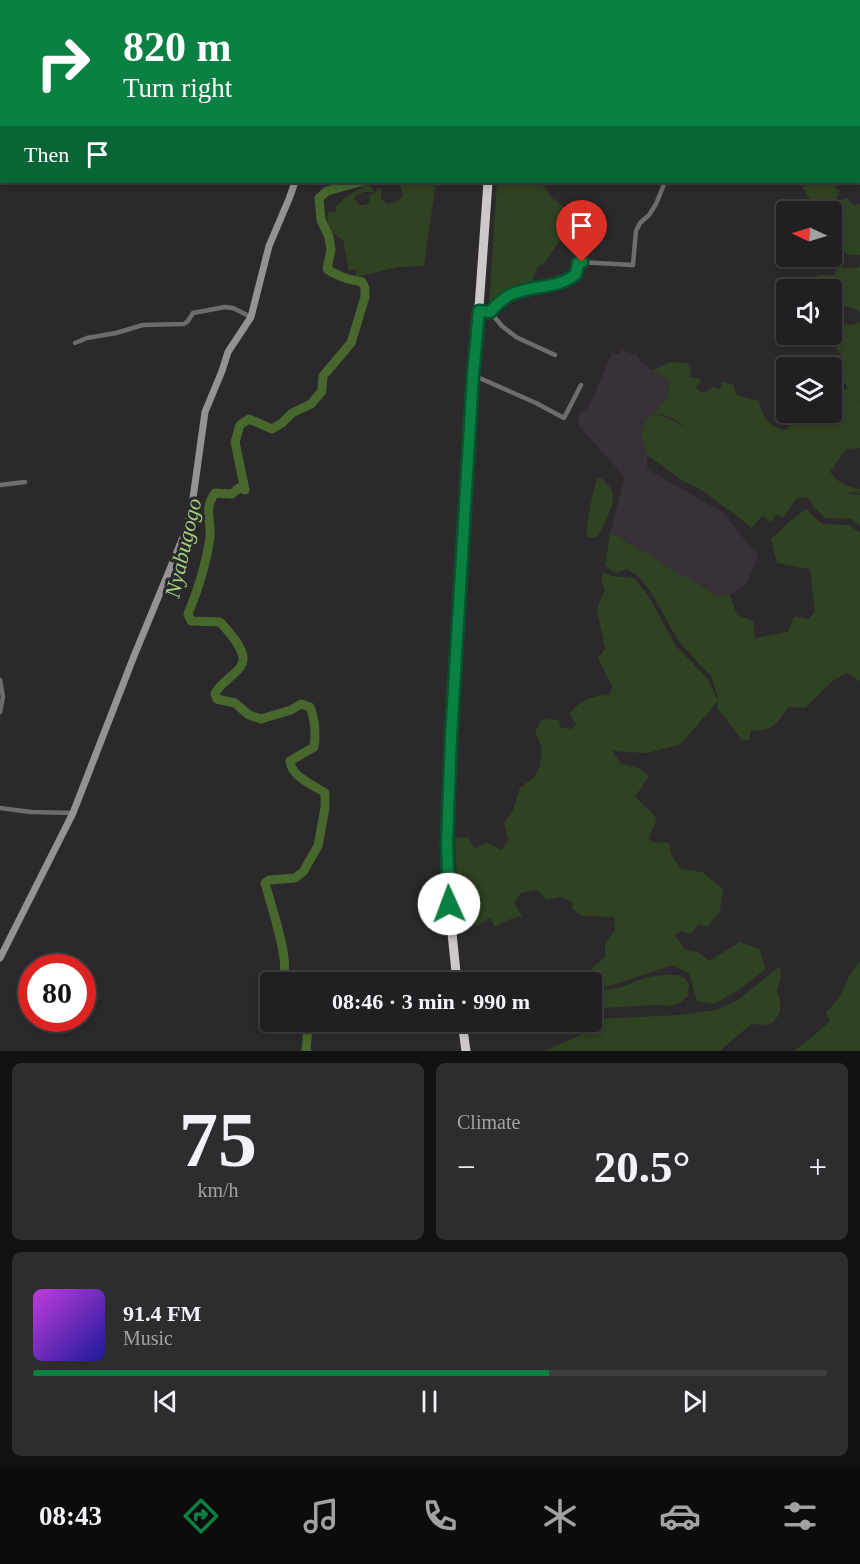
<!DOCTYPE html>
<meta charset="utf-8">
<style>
:root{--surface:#211f21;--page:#2d2c2e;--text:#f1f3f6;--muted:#a2a2a5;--line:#3e3d3f;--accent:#0b8043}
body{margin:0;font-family:"Times New Roman",serif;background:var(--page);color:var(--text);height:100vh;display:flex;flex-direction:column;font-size:22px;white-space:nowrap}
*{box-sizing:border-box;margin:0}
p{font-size:20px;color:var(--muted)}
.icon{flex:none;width:33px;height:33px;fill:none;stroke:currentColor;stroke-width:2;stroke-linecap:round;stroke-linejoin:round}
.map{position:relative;height:1051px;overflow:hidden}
.panel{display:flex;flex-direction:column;gap:12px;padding:12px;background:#121112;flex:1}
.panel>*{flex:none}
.guide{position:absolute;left:0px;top:0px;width:861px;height:183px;box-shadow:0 3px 9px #0003,0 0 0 2px var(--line);background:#0b8043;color:#fff;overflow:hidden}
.needle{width:39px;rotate:274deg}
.tools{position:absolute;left:776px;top:201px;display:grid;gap:12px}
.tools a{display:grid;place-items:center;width:66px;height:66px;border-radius:6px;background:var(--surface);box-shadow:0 3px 9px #0003,0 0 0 2px var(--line);font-size:30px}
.speed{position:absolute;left:18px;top:954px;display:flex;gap:12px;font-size:30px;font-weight:700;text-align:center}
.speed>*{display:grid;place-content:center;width:78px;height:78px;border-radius:50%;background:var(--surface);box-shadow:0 3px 9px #0003,0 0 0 2px var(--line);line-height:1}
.speed .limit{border:9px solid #d22;background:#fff;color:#111}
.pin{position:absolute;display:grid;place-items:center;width:51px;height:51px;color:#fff;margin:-62px -26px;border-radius:50% 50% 50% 0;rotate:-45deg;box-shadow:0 0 6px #0007}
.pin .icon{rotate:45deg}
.me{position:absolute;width:66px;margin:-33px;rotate:358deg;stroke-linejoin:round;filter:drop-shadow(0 0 4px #0008)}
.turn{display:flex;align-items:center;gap:21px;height:126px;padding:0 24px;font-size:27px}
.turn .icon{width:78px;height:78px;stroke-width:2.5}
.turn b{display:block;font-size:42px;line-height:51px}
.then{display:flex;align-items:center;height:57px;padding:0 24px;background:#0003;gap:12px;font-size:22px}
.big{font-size:45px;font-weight:800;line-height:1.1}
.panel .tile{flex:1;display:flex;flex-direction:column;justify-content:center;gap:9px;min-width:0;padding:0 21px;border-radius:9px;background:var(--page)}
.panel .dial{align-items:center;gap:0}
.dial b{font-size:78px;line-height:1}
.song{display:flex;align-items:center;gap:18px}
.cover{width:72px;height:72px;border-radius:9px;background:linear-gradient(135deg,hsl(290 70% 55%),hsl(240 70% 35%))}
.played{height:6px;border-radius:3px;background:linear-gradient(90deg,var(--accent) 65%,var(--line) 65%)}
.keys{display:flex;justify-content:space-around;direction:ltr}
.heat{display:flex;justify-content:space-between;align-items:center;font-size:33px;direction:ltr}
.panel .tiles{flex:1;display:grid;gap:12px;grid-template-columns:1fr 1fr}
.tile:last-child{grid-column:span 2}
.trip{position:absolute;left:260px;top:972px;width:342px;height:60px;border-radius:6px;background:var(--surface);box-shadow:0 3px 9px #0003,0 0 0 2px var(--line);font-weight:800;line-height:60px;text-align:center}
.tab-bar{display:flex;height:96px;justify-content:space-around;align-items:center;background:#0d0c0d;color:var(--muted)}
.tab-bar .icon{width:42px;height:42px}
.tab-bar .current{color:var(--accent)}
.tab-bar b{font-size:27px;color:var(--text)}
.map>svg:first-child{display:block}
.built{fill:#383138}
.green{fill:#2f4221}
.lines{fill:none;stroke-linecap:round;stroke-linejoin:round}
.river{stroke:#47672d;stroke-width:9}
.street{stroke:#6e6d6e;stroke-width:4.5}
.secondary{stroke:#949294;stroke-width:7}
.highway{stroke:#ccc8cc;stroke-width:9}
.route-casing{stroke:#07532c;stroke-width:15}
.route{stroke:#0b8043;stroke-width:10}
.labels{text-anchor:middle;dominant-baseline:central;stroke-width:6;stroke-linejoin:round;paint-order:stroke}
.water-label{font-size:22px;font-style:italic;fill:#a2d27d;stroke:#2c292c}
</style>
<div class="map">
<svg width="860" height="1051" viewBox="0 0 860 1051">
<rect width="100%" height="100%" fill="#2c292c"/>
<path class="built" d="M 621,350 L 637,355 L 642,363 L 670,381 L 666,399 L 645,422 L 642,432 L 643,442 L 647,455 L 647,469 L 722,512 L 758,556 L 747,583 L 730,595 L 717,596 L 690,579 L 671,570 L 644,551 L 610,533 L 625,477 L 579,426 L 578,414 L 589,407 L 611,355 L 613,353 L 619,354 Z"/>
<g class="green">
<path d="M 0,0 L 62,0 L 62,2 L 2,2 L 1,76 L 0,75 Z"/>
<path d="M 399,182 L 436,182 L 424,266 L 398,267 L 356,277 L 356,269 L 349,271 L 343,240 L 329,231 L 327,219 L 328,212 L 334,212 L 336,211 L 336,206 L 347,196 L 361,188 L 363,185 L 368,184 L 374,189 L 372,192 L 364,192 L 355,196 L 354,199 L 360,205 L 365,205 L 370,202 L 369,196 L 375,192 L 378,188 L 381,188 L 381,199 L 388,204 C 395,203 399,201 403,195 Z"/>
<path d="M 497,182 L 518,182 L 519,183 L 541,182 L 552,198 L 572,213 L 571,221 L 561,229 L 560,240 L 545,262 L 537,267 L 532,282 L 507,291 L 489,304 Z"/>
<path d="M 811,182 L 838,182 L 835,188 L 840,191 L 836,199 L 840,202 L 842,199 L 847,198 L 854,205 L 860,204 L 860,255 L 848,255 L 842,249 L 834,253 L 832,259 L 829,257 L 831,256 L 833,245 L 842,236 L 831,223 L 831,212 L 815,211 L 810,203 L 811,201 L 802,186 L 809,185 Z"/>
<path d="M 860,265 L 860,313 L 857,309 C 838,305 837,305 830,287 L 818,281 L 817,275 L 834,275 L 837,267 L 857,268 Z"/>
<path d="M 831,301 L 833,306 L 836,309 L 835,318 C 843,326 850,327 860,322 L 860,401 L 858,400 L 860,402 L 860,448 L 846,449 L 830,472 C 839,483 846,487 860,489 L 860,494 L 855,492 L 845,493 L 860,495 L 860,526 L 851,519 L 825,518 L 815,508 L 807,497 L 797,498 L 783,518 L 777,514 L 771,522 L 762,516 L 751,528 L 741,519 L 700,489 L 683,481 L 647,455 L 643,442 L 642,432 L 645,422 L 651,415 C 665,414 673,421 685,427 C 675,419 665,413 653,414 L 666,399 L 670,381 L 653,370 L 671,362 L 688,363 L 691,373 L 689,377 L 700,379 L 701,384 L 696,385 L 697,390 L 703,393 L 714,387 L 720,390 L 722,382 L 733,384 L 737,395 L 759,401 C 762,417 770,428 787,430 L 789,425 L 786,419 L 775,412 L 777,404 L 782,403 L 783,393 L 786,391 L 786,412 L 831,412 L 831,388 L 836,388 L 837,390 L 841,391 L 847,389 L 846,384 L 841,382 L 835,366 L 844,362 C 841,351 831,341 821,337 L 813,343 L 809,335 L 831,334 Z"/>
<path d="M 601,478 C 605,482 612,488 613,494 C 615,505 603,527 597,537 L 589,538 C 588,537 587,536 587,534 C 585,527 594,487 597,479 Z"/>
<path d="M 806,509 L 822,524 L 849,525 L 860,533 L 860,681 L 846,673 L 834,680 L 805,708 L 789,707 C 777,723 772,733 751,730 L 749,740 L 742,740 L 718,709 L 717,702 L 681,744 L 647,753 L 612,751 L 621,764 L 638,768 L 649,776 L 635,797 L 657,818 L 649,838 L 653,842 L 669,843 L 671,854 L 681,869 L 702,872 L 723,889 L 720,911 L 708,926 L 698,925 L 691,934 L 682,931 L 675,935 L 685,950 L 698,952 L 709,961 L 740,942 L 759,949 L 766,969 L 740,989 L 714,1004 L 697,1001 L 689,973 L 672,965 L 607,987 L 591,986 L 591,982 L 590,982 L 592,968 L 605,957 L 605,944 L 615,930 L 614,917 L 582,916 L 572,909 L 573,902 L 560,897 L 546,900 L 538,890 L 521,893 L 514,903 L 522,916 L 508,920 L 495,927 L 490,918 L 478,925 L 459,922 L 455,838 L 468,837 L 475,849 L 486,842 L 502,850 L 508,840 L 504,823 L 513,810 L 520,788 L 534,777 L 540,766 L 542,748 L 535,732 L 542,719 L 559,720 L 560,727 L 571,729 L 577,725 L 569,714 C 580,700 593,695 610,695 L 612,686 L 598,658 L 605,649 L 597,609 L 605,589 L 601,581 L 603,572 L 612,576 L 634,578 L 648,595 L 676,646 L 707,678 L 718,700 L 718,697 L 711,676 L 679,642 L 652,594 L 639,577 L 627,569 L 616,573 L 605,566 L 610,533 L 644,551 L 671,570 L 690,579 L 717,596 L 730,595 L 737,615 L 753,621 L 755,638 L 788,632 L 794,616 L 808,619 L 815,612 L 810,569 L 777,563 L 771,539 L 789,522 Z"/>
<path d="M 860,961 L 860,1051 L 794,1051 L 812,1037 L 830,1021 L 826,1013 L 839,998 L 850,974 Z"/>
<path d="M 780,966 L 781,976 L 777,990 L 780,1000 L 780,1012 L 774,1022 L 765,1025 L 751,1024 L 720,1051 L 545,1051 L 578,1036 L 590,1029 L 589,1022 L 591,1022 L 591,1019 L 681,1015 L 716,1010 L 738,1000 Z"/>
<path d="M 665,975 L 678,975 L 686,979 L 689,986 L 688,996 L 681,1002 L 669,1006 L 658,1005 L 602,1008 L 591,1005 L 591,989 C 612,992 619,988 637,981 C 646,977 656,976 665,975 Z"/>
</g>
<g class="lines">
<g class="river">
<path d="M 436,2 L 436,0"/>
<path d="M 276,982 C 279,980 283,975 284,971 C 288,956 270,901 265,883 L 269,880 L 295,878 L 303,872 L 318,846 L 325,808 L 325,793 C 313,784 292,778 290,761 L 314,747 C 316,733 315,720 310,707 L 301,704 L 291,710 L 261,719 L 249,715 L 235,703 L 217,699 L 215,694 C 218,687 222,685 227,680 C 231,676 238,671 241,666 C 250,653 228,631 220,622 L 191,621 L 188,614 C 198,590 206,564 210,538 C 212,519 203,510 215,493 L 232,494 L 239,488 L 245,490 L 235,442 L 240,425 L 249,419 L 272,429 L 282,423 L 292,413 L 311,404 L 322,391 L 323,376 L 351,343 L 365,297 L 365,288 L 362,282 C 349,280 338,277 327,269 L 331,250 L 329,237 L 321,220 L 319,198 L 327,191 L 360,182"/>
<path d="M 270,986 L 268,991 L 270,992"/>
<path d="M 307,1051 L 306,1050 L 308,1028 L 310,1022"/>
</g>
<g class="street">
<path d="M 679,0 L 679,2"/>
<path d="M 479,311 L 490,312 C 496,305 503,298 512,294 C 533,285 558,290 576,274 L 577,264 L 579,262 L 633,265 L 636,231 L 640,223 L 649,215 L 656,204 L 665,182"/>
<path d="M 490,312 L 502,326 L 516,337 L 555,355"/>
<path d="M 75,343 L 87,338 L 116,333 L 143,325 L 184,324 L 188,321 L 193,313 L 225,307 L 233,308 L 251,317"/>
<path d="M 475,376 L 536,403 L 564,418 L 581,385"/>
<path d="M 0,485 L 25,482"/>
<path d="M 0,680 L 3,697 L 0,712"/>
<path d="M 0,808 L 31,812 L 73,813"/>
</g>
<g class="secondary">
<path d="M 352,2 L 353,0"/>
<path d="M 0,958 L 73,813 L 134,656 L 186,530 L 189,520 L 193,498 L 205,412 L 222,371 L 228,352 L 251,317 L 269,246 L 289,199 L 295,182"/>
</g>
<g class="highway">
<path d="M 499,2 L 499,0"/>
<path d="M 457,982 L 449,904 L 447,844 L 448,795 L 464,515 L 488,182"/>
<path d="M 462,1022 L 466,1051"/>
</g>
</g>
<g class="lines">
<g class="route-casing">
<path id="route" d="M 449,904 L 447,844 L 451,737 L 473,375 L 479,311 L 490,312 C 496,305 503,298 512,294 C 533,285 558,289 576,274 L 578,263 L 582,262"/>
</g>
<use href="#route" class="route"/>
</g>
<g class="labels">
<g class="water-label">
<text transform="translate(183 548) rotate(-77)">Nyabugogo</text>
</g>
</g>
</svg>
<div class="tools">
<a><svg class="needle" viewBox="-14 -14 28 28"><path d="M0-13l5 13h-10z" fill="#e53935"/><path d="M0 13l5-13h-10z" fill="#a2a2a5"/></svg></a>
<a><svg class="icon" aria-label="sound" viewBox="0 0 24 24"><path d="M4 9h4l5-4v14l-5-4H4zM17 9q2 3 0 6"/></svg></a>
<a><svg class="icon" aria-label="layers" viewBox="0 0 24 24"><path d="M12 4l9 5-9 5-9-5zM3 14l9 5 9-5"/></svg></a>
</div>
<div class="speed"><div class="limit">80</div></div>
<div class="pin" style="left:582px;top:262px;background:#d93025"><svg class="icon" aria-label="arrive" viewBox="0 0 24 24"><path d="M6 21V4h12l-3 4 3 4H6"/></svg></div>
<svg class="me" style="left:449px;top:904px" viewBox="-20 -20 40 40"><circle r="19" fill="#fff"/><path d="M0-13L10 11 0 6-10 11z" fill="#0b8043"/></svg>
<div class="trip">08:46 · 3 min · 990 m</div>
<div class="guide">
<div class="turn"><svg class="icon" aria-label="right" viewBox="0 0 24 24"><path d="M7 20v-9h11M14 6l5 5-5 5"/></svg><div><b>820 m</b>Turn right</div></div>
<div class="then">Then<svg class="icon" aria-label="arrive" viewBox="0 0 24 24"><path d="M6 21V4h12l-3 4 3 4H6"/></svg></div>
</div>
</div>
<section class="panel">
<div class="tiles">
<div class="tile dial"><b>75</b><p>km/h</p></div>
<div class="tile"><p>Climate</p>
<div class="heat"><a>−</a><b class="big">20.5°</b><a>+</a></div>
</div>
<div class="tile">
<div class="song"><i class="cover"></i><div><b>91.4 FM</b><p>Music</p></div></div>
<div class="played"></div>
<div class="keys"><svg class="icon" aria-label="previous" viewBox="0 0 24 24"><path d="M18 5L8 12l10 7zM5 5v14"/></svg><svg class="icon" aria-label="pause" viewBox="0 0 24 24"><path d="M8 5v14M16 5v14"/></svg><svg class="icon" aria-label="next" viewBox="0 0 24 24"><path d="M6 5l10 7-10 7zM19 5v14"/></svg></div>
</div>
</div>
</section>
<nav class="tab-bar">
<b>08:43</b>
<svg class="icon current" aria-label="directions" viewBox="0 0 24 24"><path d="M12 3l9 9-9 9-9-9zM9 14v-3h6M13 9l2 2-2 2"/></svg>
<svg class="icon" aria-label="music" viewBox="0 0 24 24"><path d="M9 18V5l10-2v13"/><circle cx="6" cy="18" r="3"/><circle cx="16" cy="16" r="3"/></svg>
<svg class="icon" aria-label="phone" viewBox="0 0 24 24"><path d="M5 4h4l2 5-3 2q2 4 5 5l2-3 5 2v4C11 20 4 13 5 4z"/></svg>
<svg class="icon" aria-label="climate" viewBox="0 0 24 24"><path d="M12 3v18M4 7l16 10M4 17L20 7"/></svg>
<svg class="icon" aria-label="car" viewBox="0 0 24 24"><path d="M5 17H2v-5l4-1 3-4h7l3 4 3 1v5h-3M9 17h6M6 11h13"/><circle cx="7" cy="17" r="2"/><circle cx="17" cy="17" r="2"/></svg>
<svg class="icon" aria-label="filters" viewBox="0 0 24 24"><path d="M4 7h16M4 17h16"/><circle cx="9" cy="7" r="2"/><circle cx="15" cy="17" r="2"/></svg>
</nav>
